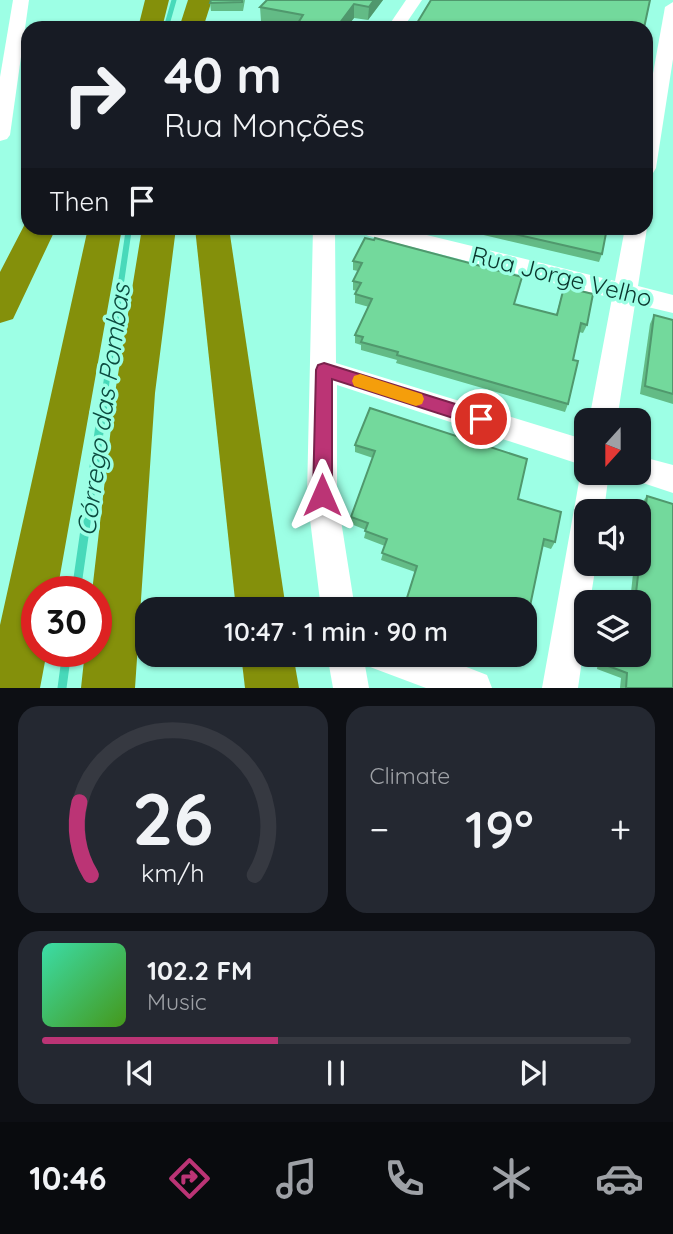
<!DOCTYPE html>
<meta charset="utf-8">
<style>
:root{--surface:#171b24;--page:#242831;--text:#f1f3f6;--muted:#9ea1a6;--line:#363941;--accent:#bb3475}
body{margin:0;font-family:Quicksand,sans-serif;background:var(--page);color:var(--text);height:100vh;display:flex;flex-direction:column;font-size:26px;white-space:nowrap}
*{box-sizing:border-box;margin:0}
p{font-size:23px;color:var(--muted)}
.icon{flex:none;width:38px;height:38px;fill:none;stroke:currentColor;stroke-width:2;stroke-linecap:round;stroke-linejoin:round}
.map{position:relative;height:688px;overflow:hidden}
.panel{display:flex;flex-direction:column;gap:18px;padding:18px;background:#0d0f14;flex:1}
.panel>*{flex:none}
.hud{position:absolute;left:21px;top:21px;width:632px;height:214px;border-radius:21px;box-shadow:0 2px 5px #0004;background:#171b24;color:var(--text);overflow:hidden}
.needle{width:46px;rotate:201deg}
.controls{position:absolute;left:574px;top:408px;display:grid;gap:14px}
.controls a{display:grid;place-items:center;width:77px;height:77px;border-radius:14px;background:var(--surface);box-shadow:0 2px 5px #0004;font-size:35px}
.speed{position:absolute;left:21px;top:576px;display:flex;gap:14px;font-size:35px;font-weight:700;text-align:center}
.speed>*{display:grid;place-content:center;width:91px;height:91px;border-radius:50%;background:var(--surface);box-shadow:0 2px 5px #0004;line-height:1}
.speed .limit{border:10px solid #d22;background:#fff;color:#111}
.pin{position:absolute;display:grid;place-items:center;width:60px;height:60px;color:#fff;margin:-30px;border:4px solid #fff;border-radius:50%;box-shadow:0 2px 7px #0007}
.me{position:absolute;width:77px;margin:-38px;rotate:0deg;stroke-linejoin:round;filter:drop-shadow(0 0 5px #0008)}
.turn{display:flex;align-items:center;gap:24px;height:147px;padding:0 28px;font-size:32px}
.turn .icon{width:91px;height:91px;stroke-width:2.5}
.turn b{display:block;font-size:49px;line-height:60px}
.then{display:flex;align-items:center;height:66px;padding:0 28px;background:#0003;gap:14px;font-size:26px}
.big{font-size:52px;font-weight:600;line-height:1.1}
.panel .widget{flex:1;display:flex;flex-direction:column;justify-content:center;gap:10px;min-width:0;padding:0 24px;border-radius:21px;background:var(--page)}
.panel .dial{align-items:center;gap:0}
.dial svg{height:182px;overflow:visible;fill:none;stroke:var(--line);stroke-width:7;stroke-linecap:round;text-anchor:middle}
.dial text{fill:var(--text);stroke:none}
.song{display:flex;align-items:center;gap:21px}
.cover{width:84px;height:84px;border-radius:10px;background:linear-gradient(135deg,hsl(160 70% 55%),hsl(100 70% 35%))}
.played{height:7px;border-radius:4px;background:linear-gradient(90deg,var(--accent) 40%,var(--line) 40%)}
.keys{display:flex;justify-content:space-around;direction:ltr}
.heat{display:flex;justify-content:space-between;align-items:center;font-size:38px;direction:ltr}
.panel .tiles{flex:1;display:grid;gap:18px;grid-template-columns:1fr 1fr}
.widget:last-child{grid-column:span 2}
.trip{position:absolute;left:135px;top:597px;width:402px;height:70px;border-radius:21px;background:var(--surface);box-shadow:0 2px 5px #0004;font-weight:600;line-height:70px;text-align:center}
.tabs{display:flex;height:112px;justify-content:space-around;align-items:center;background:#090b0e;color:var(--muted)}
.tabs .icon{width:49px;height:49px}
.tabs .on{color:var(--accent)}
.tabs b{font-size:32px;color:var(--text)}
.map>svg:first-child{display:block}
.lines{fill:none;stroke-linecap:round;stroke-linejoin:round}
.stream-far2{stroke:#48d9ba;stroke-width:5}
.stream-far1{stroke:#48d9ba;stroke-width:6}
.stream{stroke:#48d9ba;stroke-width:9}
.minor{fill:#fff;fill-rule:evenodd}
.highway{fill:#84900b;fill-rule:evenodd}
.wall{fill:#63bb86}
.shaded-wall{fill:#50986d}
.building{fill:#73d99c;stroke:#50986d;stroke-width:2}
.route{fill:#bb3475;stroke:#7a224c;stroke-width:2}
.slow{fill:#f59e0b}
.labels{text-anchor:middle;dominant-baseline:central;stroke-width:7;stroke-linejoin:round;paint-order:stroke}
.street-label{font-size:24px;fill:#0a362d;stroke:#9dffe5}
.water-label{font-size:26px;font-style:italic;fill:#0b4a3e;stroke:#9dffe5}
</style>
<div class="map">
<svg width="673" height="688" viewBox="0 0 673 688">
<rect width="100%" height="100%" fill="#9dffe5"/>
<g class="lines">
<path class="stream-far2" d="M 166,28 L 174,0"/>
<path class="stream-far1" d="M 105,392 L 129,228"/>
<g class="stream">
<path d="M 76,592 L 105,391"/>
<path d="M 62,688 L 67,651"/>
</g>
<g class="minor">
<path d="M 13,0 L 29,0 L 10,135 L 7,139 L 0,141 L 0,77 Z"/>
<path d="M 406,0 L 422,0 L 403,28 L 387,28 Z"/>
<path d="M 673,2 L 673,59 L 656,168 L 653,173 L 646,174 L 646,112 L 665,7 Z"/>
<path d="M 646,225 L 647,228 L 638,286 L 673,295 L 673,313 L 635,304 L 617,420 L 589,420 L 612,298 L 369,236 L 361,233 L 358,228 L 398,228 L 615,281 L 625,228 Z"/>
<path d="M 313,228 L 335,228 L 336,363 L 586,440 L 586,472 L 609,472 L 604,511 L 586,511 L 586,564 L 596,564 L 590,602 L 586,602 L 586,632 L 578,688 L 542,688 L 582,465 L 337,385 L 337,495 L 355,609 L 321,609 L 307,495 Z"/>
<path d="M 639,456 L 673,465 L 673,493 L 628,478 L 626,472 L 639,472 Z"/>
<path d="M 327,654 L 363,654 L 369,688 L 333,688 Z"/>
<path d="M 365,654 L 433,654 L 487,675 L 492,688 L 426,688 L 370,667 Z"/>
</g>
<g class="highway">
<path d="M 145,0 L 169,0 L 162,28 L 138,28 Z"/>
<path d="M 188,0 L 212,0 L 203,28 L 179,28 Z"/>
<path d="M 27,220 L 28,228 L 56,228 L 13,319 L 0,323 L 0,272 Z"/>
<path d="M 88,228 L 122,228 L 57,592 L 37,592 L 37,651 L 47,651 L 40,688 L 0,688 L 0,625 Z"/>
<path d="M 142,228 L 176,228 L 155,393 L 135,688 L 81,688 L 85,651 L 96,651 L 96,592 L 92,592 L 115,393 Z"/>
<path d="M 195,228 L 229,228 L 286,609 L 236,609 Z"/>
<path d="M 241,654 L 293,654 L 299,688 L 245,688 Z"/>
</g>
</g>
<g class="wall">
<path d="M 245,0 L 243,11 L 211,11 L 210,3 Z"/>
<path d="M 267,0 L 383,0 L 368,20 L 354,18 L 346,28 L 295,28 L 296,27 L 261,21 L 260,7 Z"/>
<path d="M 454,228 L 607,228 L 602,254 L 599,262 Z"/>
<path d="M 353,261 L 556,315 L 564,287 L 587,325 L 583,333 L 579,332 L 573,360 L 568,404 L 565,412 L 396,363 L 397,360 L 361,350 L 361,345 L 355,343 L 355,335 L 369,307 L 355,303 L 355,294 L 357,291 L 353,290 L 353,281 L 358,271 L 353,270 Z"/>
<path d="M 654,315 L 673,320 L 673,404 L 640,394 L 650,324 Z"/>
<path d="M 355,445 L 518,499 L 555,542 L 551,549 L 542,546 L 525,609 L 419,609 L 405,604 L 415,572 L 381,560 L 385,546 L 364,538 L 366,530 L 351,524 L 351,517 L 373,458 L 355,452 Z"/>
<path d="M 647,496 L 673,688 L 620,688 L 621,678 L 597,669 L 599,654 L 639,654 L 639,602 L 630,602 L 634,564 L 639,564 L 639,525 L 641,504 Z"/>
</g>
<g class="shaded-wall">
<path d="M 374,0 L 383,0 L 368,20 L 369,7 Z"/>
<path d="M 354,4 L 354,18 L 346,28 L 336,28 Z"/>
</g>
<g class="building">
<path d="M 211,0 L 242,0 L 242,2 L 210,3 Z"/>
<path d="M 267,0 L 374,0 L 369,7 L 354,4 L 336,28 L 295,28 L 303,15 L 260,7 Z"/>
<path d="M 431,0 L 650,0 L 644,28 L 414,28 Z"/>
<path d="M 488,228 L 607,228 L 602,254 Z"/>
<path d="M 365,238 L 374,240 L 375,238 L 522,277 L 514,304 L 557,315 L 564,287 L 593,294 L 587,325 L 581,323 L 573,360 L 578,361 L 568,404 L 397,355 L 398,352 L 361,342 L 363,337 L 355,335 L 372,299 L 355,294 L 361,283 L 353,281 L 362,263 L 353,261 Z"/>
<path d="M 654,315 L 673,320 L 673,394 L 645,386 Z"/>
<path d="M 370,408 L 527,459 L 518,499 L 561,512 L 555,542 L 544,539 L 525,630 L 525,609 L 428,609 L 429,606 L 407,598 L 417,566 L 382,553 L 387,539 L 365,531 L 368,523 L 351,517 L 375,451 L 355,445 Z"/>
<path d="M 647,496 L 673,504 L 673,688 L 626,688 L 627,673 L 603,664 L 604,654 L 639,654 L 639,602 L 635,602 Z"/>
</g>
<path class="route" d="M 324,363 L 481,412 L 487,414 L 490,419 L 487,425 L 481,427 L 332,379 L 332,495 L 329,501 L 322,504 L 316,501 L 313,495 L 316,370 L 318,365 Z"/>
<path class="slow" d="M 360,374 L 422,394 L 424,399 L 422,404 L 416,406 L 354,386 L 352,381 L 354,376 Z"/>
<g class="labels">
<g class="street-label">
<text transform="translate(562 276) rotate(14)">Rua Jorge Velho</text>
</g>
<g class="water-label">
<text transform="translate(103 410) rotate(-82)">Córrego das Pombas</text>
</g>
</g>
</svg>
<div class="controls">
<a><svg class="needle" viewBox="-14 -14 28 28"><path d="M0-13l5 13h-10z" fill="#e53935"/><path d="M0 13l5-13h-10z" fill="#9ea1a6"/></svg></a>
<a><svg class="icon" aria-label="sound" viewBox="0 0 24 24"><path d="M4 9h4l5-4v14l-5-4H4zM17 9q2 3 0 6"/></svg></a>
<a><svg class="icon" aria-label="layers" viewBox="0 0 24 24"><path d="M12 4l9 5-9 5-9-5zM3 14l9 5 9-5"/></svg></a>
</div>
<div class="speed"><div class="limit">30</div></div>
<div class="pin" style="left:481px;top:419px;background:#d93025"><svg class="icon" aria-label="arrive" viewBox="0 0 24 24"><path d="M6 21V4h12l-3 4 3 4H6"/></svg></div>
<svg class="me" style="left:322px;top:495px" viewBox="-20 -20 40 40"><path d="M0-17L14 15 0 8-14 15z" fill="#bb3475" stroke="#fff" stroke-width="4"/></svg>
<div class="trip">10:47 · 1 min · 90 m</div>
<div class="hud">
<div class="turn"><svg class="icon" aria-label="right" viewBox="0 0 24 24"><path d="M7 20v-9h11M14 6l5 5-5 5"/></svg><div><b>40 m</b>Rua Monções</div></div>
<div class="then">Then<svg class="icon" aria-label="arrive" viewBox="0 0 24 24"><path d="M6 21V4h12l-3 4 3 4H6"/></svg></div>
</div>
</div>
<section class="panel">
<div class="tiles">
<div class="widget dial"><svg viewBox="0 0 100 80">
<path d="M14 69A42 42 0 1 1 86 69"/>
<path d="M14 69A42 42 0 0 1 9 37" stroke="#bb3475"/>
<text x="50" y="56" font-size="32" font-weight="700">26</text>
<text x="50" y="72" font-size="11">km/h</text>
</svg></div>
<div class="widget"><p>Climate</p>
<div class="heat"><a>−</a><b class="big">19°</b><a>+</a></div>
</div>
<div class="widget">
<div class="song"><i class="cover"></i><div><b>102.2 FM</b><p>Music</p></div></div>
<div class="played"></div>
<div class="keys"><svg class="icon" aria-label="previous" viewBox="0 0 24 24"><path d="M18 5L8 12l10 7zM5 5v14"/></svg><svg class="icon" aria-label="pause" viewBox="0 0 24 24"><path d="M8 5v14M16 5v14"/></svg><svg class="icon" aria-label="next" viewBox="0 0 24 24"><path d="M6 5l10 7-10 7zM19 5v14"/></svg></div>
</div>
</div>
</section>
<nav class="tabs">
<b>10:46</b>
<svg class="icon on" aria-label="directions" viewBox="0 0 24 24"><path d="M12 3l9 9-9 9-9-9zM9 14v-3h6M13 9l2 2-2 2"/></svg>
<svg class="icon" aria-label="music" viewBox="0 0 24 24"><path d="M9 18V5l10-2v13"/><circle cx="6" cy="18" r="3"/><circle cx="16" cy="16" r="3"/></svg>
<svg class="icon" aria-label="phone" viewBox="0 0 24 24"><path d="M5 4h4l2 5-3 2q2 4 5 5l2-3 5 2v4C11 20 4 13 5 4z"/></svg>
<svg class="icon" aria-label="climate" viewBox="0 0 24 24"><path d="M12 3v18M4 7l16 10M4 17L20 7"/></svg>
<svg class="icon" aria-label="car" viewBox="0 0 24 24"><path d="M5 17H2v-5l4-1 3-4h7l3 4 3 1v5h-3M9 17h6M6 11h13"/><circle cx="7" cy="17" r="2"/><circle cx="17" cy="17" r="2"/></svg>
</nav>
